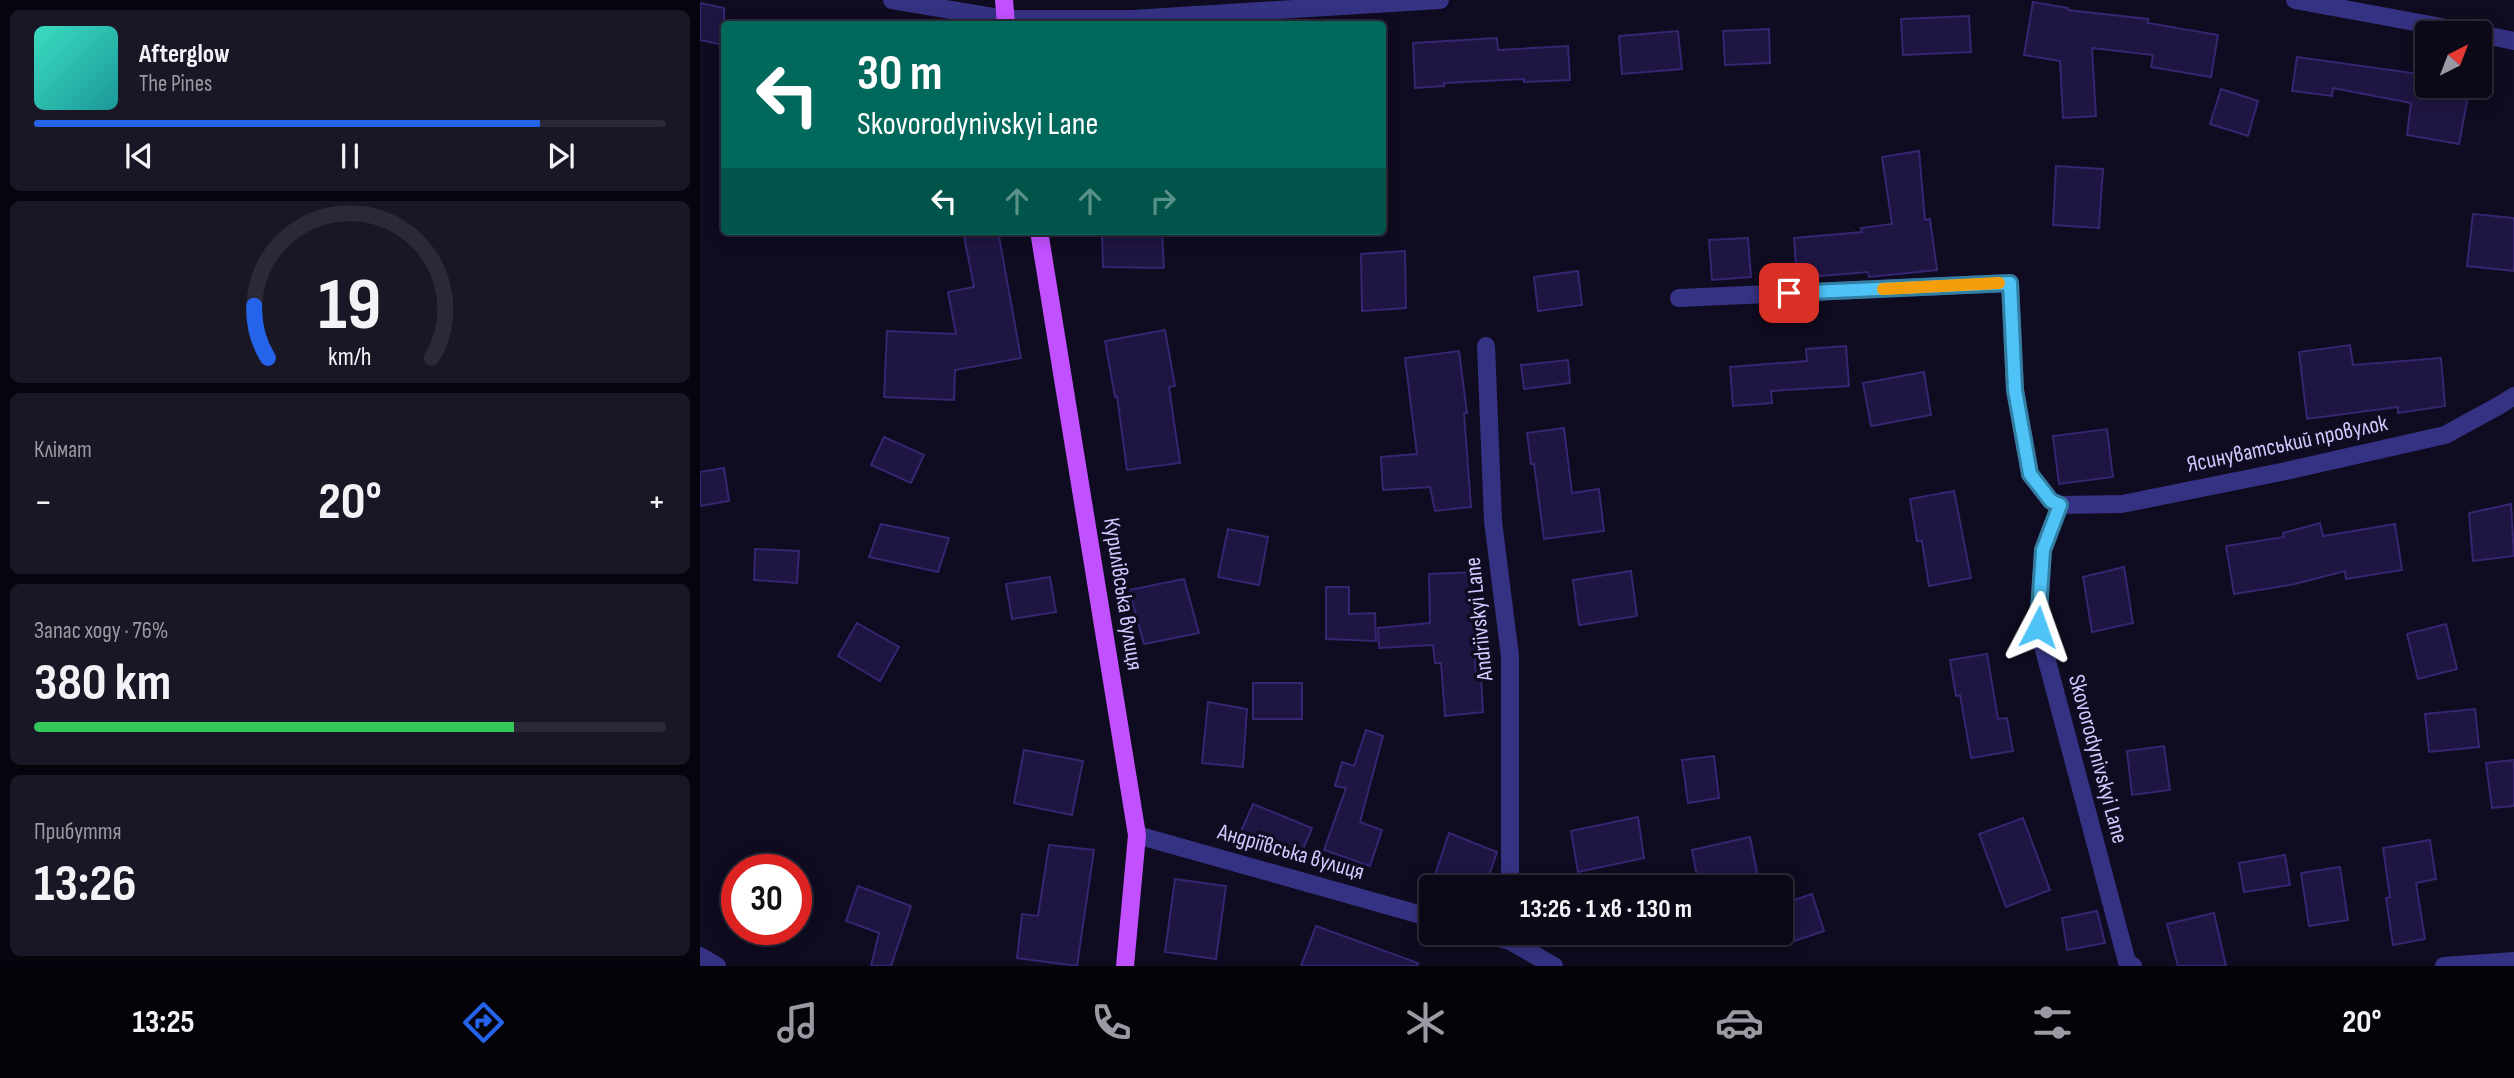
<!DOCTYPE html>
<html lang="uk">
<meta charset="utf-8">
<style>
:root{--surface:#0b0818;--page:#191625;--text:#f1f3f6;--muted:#9a9aa2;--line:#2b2937;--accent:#2563eb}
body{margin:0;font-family:"Sofia Sans Condensed",sans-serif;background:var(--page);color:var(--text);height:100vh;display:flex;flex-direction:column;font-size:26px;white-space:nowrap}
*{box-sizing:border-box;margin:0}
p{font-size:23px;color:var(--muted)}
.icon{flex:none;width:38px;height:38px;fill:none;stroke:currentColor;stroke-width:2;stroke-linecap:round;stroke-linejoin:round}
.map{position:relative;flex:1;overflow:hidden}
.sheet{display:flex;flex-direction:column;gap:10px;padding:10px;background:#06040d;width:700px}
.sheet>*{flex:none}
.guide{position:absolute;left:21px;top:21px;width:665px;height:214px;border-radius:7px;box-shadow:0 4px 18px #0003,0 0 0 2px var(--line);background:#00695c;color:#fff;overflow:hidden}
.needle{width:46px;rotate:42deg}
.buttons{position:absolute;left:1715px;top:21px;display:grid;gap:14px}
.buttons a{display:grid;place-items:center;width:77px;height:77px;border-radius:7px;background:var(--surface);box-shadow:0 4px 18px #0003,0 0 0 2px var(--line);font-size:35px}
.speed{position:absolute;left:21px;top:854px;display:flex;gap:14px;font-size:35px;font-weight:700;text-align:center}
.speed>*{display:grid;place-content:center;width:91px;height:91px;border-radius:50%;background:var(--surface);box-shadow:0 4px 18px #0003,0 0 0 2px var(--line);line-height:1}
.speed .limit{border:10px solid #d22;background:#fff;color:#111}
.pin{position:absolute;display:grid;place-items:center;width:60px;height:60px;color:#fff;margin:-30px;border-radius:14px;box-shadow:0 4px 10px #0006}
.me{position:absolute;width:77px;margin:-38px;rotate:4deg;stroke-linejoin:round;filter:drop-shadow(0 0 5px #0008)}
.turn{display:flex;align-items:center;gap:24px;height:147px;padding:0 21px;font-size:32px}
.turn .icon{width:91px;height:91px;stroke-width:2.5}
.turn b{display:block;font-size:49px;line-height:60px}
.lanes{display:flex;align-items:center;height:66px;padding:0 21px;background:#0003;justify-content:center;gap:35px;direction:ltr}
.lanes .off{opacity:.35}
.big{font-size:52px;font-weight:700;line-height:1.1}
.sheet .tile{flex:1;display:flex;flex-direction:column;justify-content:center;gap:10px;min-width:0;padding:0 24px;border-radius:10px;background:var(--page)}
.sheet .dial{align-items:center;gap:0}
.dial svg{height:182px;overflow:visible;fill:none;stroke:var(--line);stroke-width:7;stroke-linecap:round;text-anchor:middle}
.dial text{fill:var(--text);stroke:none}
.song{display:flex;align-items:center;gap:21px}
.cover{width:84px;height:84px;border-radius:10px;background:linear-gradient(135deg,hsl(170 70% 55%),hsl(180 70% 35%))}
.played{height:7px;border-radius:4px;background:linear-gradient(90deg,var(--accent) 80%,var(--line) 80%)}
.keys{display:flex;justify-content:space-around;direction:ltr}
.heat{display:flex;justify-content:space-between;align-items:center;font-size:38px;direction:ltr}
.charge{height:10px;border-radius:5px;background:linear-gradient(90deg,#34c759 76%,var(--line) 0)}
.trip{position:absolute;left:719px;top:875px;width:374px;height:70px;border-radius:7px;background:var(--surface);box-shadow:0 4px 18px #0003,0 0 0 2px var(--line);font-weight:700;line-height:70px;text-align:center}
.tabs{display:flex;height:112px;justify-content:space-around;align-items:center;background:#04030a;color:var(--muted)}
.tabs .icon{width:49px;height:49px}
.tabs .selected{color:var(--accent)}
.tabs b{font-size:32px;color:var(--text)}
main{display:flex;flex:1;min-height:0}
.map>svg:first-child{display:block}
.building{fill:#1f1542;stroke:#362570;stroke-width:2}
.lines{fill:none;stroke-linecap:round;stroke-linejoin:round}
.minor{stroke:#363283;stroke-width:18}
.major{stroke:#c150ff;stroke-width:18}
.route-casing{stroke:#337fa1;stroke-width:18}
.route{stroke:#4fc3f7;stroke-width:12}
.slow{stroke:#f59e0b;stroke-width:12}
.labels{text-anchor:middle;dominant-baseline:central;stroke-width:7;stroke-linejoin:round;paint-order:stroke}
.street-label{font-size:23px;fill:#d1c9ff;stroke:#0f0b20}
</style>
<main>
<section class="sheet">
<div class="tile">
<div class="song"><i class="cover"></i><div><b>Afterglow</b><p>The Pines</p></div></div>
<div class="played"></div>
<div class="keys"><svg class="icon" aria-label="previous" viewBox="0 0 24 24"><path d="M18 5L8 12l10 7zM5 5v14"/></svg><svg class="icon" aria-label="pause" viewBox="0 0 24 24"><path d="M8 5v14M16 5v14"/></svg><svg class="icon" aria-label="next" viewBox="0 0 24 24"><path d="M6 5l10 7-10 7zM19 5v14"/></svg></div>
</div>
<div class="tile dial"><svg viewBox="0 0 100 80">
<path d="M14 69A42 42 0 1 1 86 69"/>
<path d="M14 69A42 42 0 0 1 8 46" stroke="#2563eb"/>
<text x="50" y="56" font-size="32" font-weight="700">19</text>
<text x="50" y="72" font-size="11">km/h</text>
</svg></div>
<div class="tile"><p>Клімат</p>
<div class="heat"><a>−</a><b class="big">20°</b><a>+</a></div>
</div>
<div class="tile"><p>Запас ходу · 76%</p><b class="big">380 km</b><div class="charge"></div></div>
<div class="tile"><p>Прибуття</p><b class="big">13:26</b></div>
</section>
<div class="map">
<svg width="1814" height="966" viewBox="0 0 1814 966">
<rect width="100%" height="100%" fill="#0f0b20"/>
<g class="building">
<path d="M 1333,2 L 1368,8 L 1368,10 L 1448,19 L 1448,23 L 1518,35 L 1511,77 L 1451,67 L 1453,55 L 1392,48 L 1396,116 L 1363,118 L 1360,61 L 1324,55 Z"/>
<path d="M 0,3 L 24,8 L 24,45 L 0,40 Z"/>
<path d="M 1269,16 L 1271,52 L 1203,55 L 1201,19 Z"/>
<path d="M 1069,29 L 1070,63 L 1025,65 L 1023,31 Z"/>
<path d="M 978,31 L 982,69 L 922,74 L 919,36 Z"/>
<path d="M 797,38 L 798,50 L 868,46 L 870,80 L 824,82 L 824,79 L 744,83 L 744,86 L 715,88 L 713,43 Z"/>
<path d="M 1597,57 L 1727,75 L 1727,86 L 1770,86 L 1759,144 L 1707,135 L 1711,103 L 1633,88 L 1632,96 L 1592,91 Z"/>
<path d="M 1521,89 L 1558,101 L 1548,136 L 1510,124 Z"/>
<path d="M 1219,151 L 1225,220 L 1230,219 L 1237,270 L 1169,277 L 1168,272 L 1097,278 L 1094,238 L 1162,232 L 1161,228 L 1192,224 L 1182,157 Z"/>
<path d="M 1356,166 L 1403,169 L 1399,228 L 1353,225 Z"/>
<path d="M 1773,214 L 1814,218 L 1814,271 L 1767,266 Z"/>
<path d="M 263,231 L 298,231 L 321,358 L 255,370 L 254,400 L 184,397 L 187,331 L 256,334 L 248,292 L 274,287 Z"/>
<path d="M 402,231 L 462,231 L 464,268 L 403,267 Z"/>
<path d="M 1048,238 L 1051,277 L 1012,280 L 1009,240 Z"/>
<path d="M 705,251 L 706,308 L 662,311 L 661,254 Z"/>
<path d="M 878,271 L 882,305 L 838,311 L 834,277 Z"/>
<path d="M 465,330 L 475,386 L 469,387 L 480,463 L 427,470 L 417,396 L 415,397 L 405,341 Z"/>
<path d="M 1650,345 L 1653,365 L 1741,358 L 1745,406 L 1698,413 L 1698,407 L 1607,419 L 1599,352 Z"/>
<path d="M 1146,346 L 1149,386 L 1071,391 L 1072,403 L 1033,406 L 1030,367 L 1107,361 L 1106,349 Z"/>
<path d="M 759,351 L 767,413 L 764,413 L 771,507 L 735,511 L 730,487 L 683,490 L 681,457 L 717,454 L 705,358 Z"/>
<path d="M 868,360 L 870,383 L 824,389 L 821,365 Z"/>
<path d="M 1224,372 L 1231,415 L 1171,426 L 1163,383 Z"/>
<path d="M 864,428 L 872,493 L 899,489 L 904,531 L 844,539 L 834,464 L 831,464 L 827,433 Z"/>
<path d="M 1407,429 L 1413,477 L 1359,484 L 1353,436 Z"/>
<path d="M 184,437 L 224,455 L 211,483 L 171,465 Z"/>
<path d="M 24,468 L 29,501 L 0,506 L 0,472 Z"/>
<path d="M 1254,491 L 1271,578 L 1229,586 L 1222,541 L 1217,541 L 1210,499 Z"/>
<path d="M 1811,504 L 1814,556 L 1773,561 L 1769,513 Z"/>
<path d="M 1620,523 L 1623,536 L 1695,524 L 1702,570 L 1646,579 L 1645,571 L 1595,584 L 1534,594 L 1526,546 L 1584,537 L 1583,533 Z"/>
<path d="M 181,524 L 249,538 L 238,572 L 169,557 Z"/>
<path d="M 528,529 L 568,537 L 559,585 L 518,577 Z"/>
<path d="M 55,549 L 99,551 L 97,583 L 54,580 Z"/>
<path d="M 1424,567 L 1433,623 L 1392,632 L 1383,577 Z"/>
<path d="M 931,571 L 937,616 L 879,625 L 873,580 Z"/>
<path d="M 778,572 L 777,611 L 773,611 L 776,678 L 781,678 L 783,712 L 745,716 L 741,663 L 735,663 L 733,645 L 679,648 L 678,628 L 730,623 L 729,574 Z"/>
<path d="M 350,577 L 356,612 L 312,619 L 306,584 Z"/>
<path d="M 484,579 L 499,633 L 444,644 L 429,590 Z"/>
<path d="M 626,587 L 649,587 L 649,614 L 675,613 L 676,641 L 626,639 Z"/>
<path d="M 157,623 L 199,647 L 180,681 L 138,656 Z"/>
<path d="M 1746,624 L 1757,669 L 1718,679 L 1707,634 Z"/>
<path d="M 1287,654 L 1298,719 L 1307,718 L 1313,751 L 1271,758 L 1260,695 L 1256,696 L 1250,660 Z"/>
<rect x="553" y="683" width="49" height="36"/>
<path d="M 508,702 L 547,709 L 543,767 L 502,763 Z"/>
<path d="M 1775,709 L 1779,747 L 1729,752 L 1725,714 Z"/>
<path d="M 666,730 L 683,736 L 660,822 L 682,830 L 670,866 L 624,850 L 646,788 L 635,786 L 642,762 L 654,766 Z"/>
<path d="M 1464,746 L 1470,790 L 1432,795 L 1427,751 Z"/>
<path d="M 324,750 L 383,761 L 372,815 L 314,803 Z"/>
<path d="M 1014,756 L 1019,798 L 988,803 L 982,760 Z"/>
<path d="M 1814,760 L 1814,806 L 1792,808 L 1786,763 Z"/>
<path d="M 553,804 L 612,828 L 598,861 L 539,836 Z"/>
<path d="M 938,817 L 944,858 L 878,872 L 871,831 Z"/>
<path d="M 1323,818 L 1350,890 L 1306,907 L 1279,834 Z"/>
<path d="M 749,833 L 797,852 L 785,887 L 731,887 Z"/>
<path d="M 1050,837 L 1060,887 L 999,887 L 992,850 Z"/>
<path d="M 1730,840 L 1736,879 L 1716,883 L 1725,939 L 1693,945 L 1686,898 L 1690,897 L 1683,848 Z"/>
<path d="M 349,845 L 394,850 L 377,966 L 317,958 L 322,914 L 338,916 Z"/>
<path d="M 1585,855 L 1590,885 L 1544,892 L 1539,863 Z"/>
<path d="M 1640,867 L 1648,920 L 1609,926 L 1601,873 Z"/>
<path d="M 475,879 L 526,886 L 516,959 L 465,952 Z"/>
<path d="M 158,886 L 211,906 L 191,966 L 171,966 L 179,933 L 146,921 Z"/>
<path d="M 1112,894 L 1124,931 L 1082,945 L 1082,904 Z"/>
<path d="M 1397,911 L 1405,943 L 1367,950 L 1362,918 Z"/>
<path d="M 1514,913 L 1526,966 L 1478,966 L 1467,924 Z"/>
<path d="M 616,926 L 718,963 L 717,966 L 601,966 Z"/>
</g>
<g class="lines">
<g class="minor">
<path d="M 192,0 L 305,19 L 432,19 L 740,0"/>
<path d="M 1595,0 L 1774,33"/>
<path d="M 1780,34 L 1814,41"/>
<path d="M 979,298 L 1310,283 L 1315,390 L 1330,474 L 1351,501 L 1360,505 L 1343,550 L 1338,627 L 1427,962 L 1433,966"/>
<path d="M 786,346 L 793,521 L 810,656 L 810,887"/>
<path d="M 1360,505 L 1422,504 L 1586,471 L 1745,435 L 1800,405 L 1814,396"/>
<path d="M 437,835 L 732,918"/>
<path d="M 783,933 L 810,941 L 854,966"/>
<path d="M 0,956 L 17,966"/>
<path d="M 1744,966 L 1814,961"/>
</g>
<g class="major">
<path d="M 304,0 L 306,24"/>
<path d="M 339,231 L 437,835 L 425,966"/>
</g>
</g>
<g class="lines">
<g class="route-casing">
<path id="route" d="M 1089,293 L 1310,283 L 1315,390 L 1330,474 L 1351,501 L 1360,505 L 1343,550 L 1338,627"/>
</g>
<use href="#route" class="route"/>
<path class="slow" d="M 1183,289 L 1299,283"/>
</g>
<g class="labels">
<g class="street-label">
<text transform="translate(1587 444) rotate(-12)">Ясинуватський провулок</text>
<text transform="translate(423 594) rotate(81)">Курилівська вулиця</text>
<text transform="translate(779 619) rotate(-96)">Andriivskyi Lane</text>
<text transform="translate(1398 759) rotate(75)">Skovorodynivskyi Lane</text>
<text transform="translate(591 852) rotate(16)">Андріївська вулиця</text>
</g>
</g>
</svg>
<div class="buttons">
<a><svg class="needle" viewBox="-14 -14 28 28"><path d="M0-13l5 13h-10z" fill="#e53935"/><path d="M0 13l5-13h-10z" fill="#9a9aa2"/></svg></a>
</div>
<div class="speed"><div class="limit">30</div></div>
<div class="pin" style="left:1089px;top:293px;background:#d93025"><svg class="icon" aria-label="arrive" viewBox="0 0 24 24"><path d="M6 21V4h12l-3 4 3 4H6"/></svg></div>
<svg class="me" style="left:1338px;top:627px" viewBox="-20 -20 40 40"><path d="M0-17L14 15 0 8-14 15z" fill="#4fc3f7" stroke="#fff" stroke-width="4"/></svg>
<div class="trip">13:26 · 1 хв · 130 m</div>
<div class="guide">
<div class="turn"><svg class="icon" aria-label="left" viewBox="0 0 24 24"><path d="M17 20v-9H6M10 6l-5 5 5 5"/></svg><div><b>30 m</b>Skovorodynivskyi Lane</div></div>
<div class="lanes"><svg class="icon" aria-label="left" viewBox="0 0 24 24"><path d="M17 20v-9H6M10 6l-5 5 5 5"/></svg><svg class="icon off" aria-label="ahead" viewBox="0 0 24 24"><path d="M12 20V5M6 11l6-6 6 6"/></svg><svg class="icon off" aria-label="ahead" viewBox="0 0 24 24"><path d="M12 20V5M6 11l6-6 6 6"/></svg><svg class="icon off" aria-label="right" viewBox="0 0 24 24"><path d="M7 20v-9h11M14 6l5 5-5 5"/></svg></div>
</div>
</div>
</main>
<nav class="tabs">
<b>13:25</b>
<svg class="icon selected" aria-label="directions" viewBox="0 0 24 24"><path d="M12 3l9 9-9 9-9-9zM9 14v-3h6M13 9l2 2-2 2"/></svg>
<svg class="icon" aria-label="music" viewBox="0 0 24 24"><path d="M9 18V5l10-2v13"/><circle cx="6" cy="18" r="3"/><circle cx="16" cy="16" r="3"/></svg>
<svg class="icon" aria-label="phone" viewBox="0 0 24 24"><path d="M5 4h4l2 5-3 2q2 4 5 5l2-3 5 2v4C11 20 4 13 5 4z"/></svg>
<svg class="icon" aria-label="climate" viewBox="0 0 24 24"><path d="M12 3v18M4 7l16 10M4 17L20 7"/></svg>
<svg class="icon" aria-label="car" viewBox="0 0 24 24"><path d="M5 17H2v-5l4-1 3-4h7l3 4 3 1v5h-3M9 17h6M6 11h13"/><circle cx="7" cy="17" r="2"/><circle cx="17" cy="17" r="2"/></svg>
<svg class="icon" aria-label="filters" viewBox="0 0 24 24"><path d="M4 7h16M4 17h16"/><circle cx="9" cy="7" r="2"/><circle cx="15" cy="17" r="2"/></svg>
<b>20°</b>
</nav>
